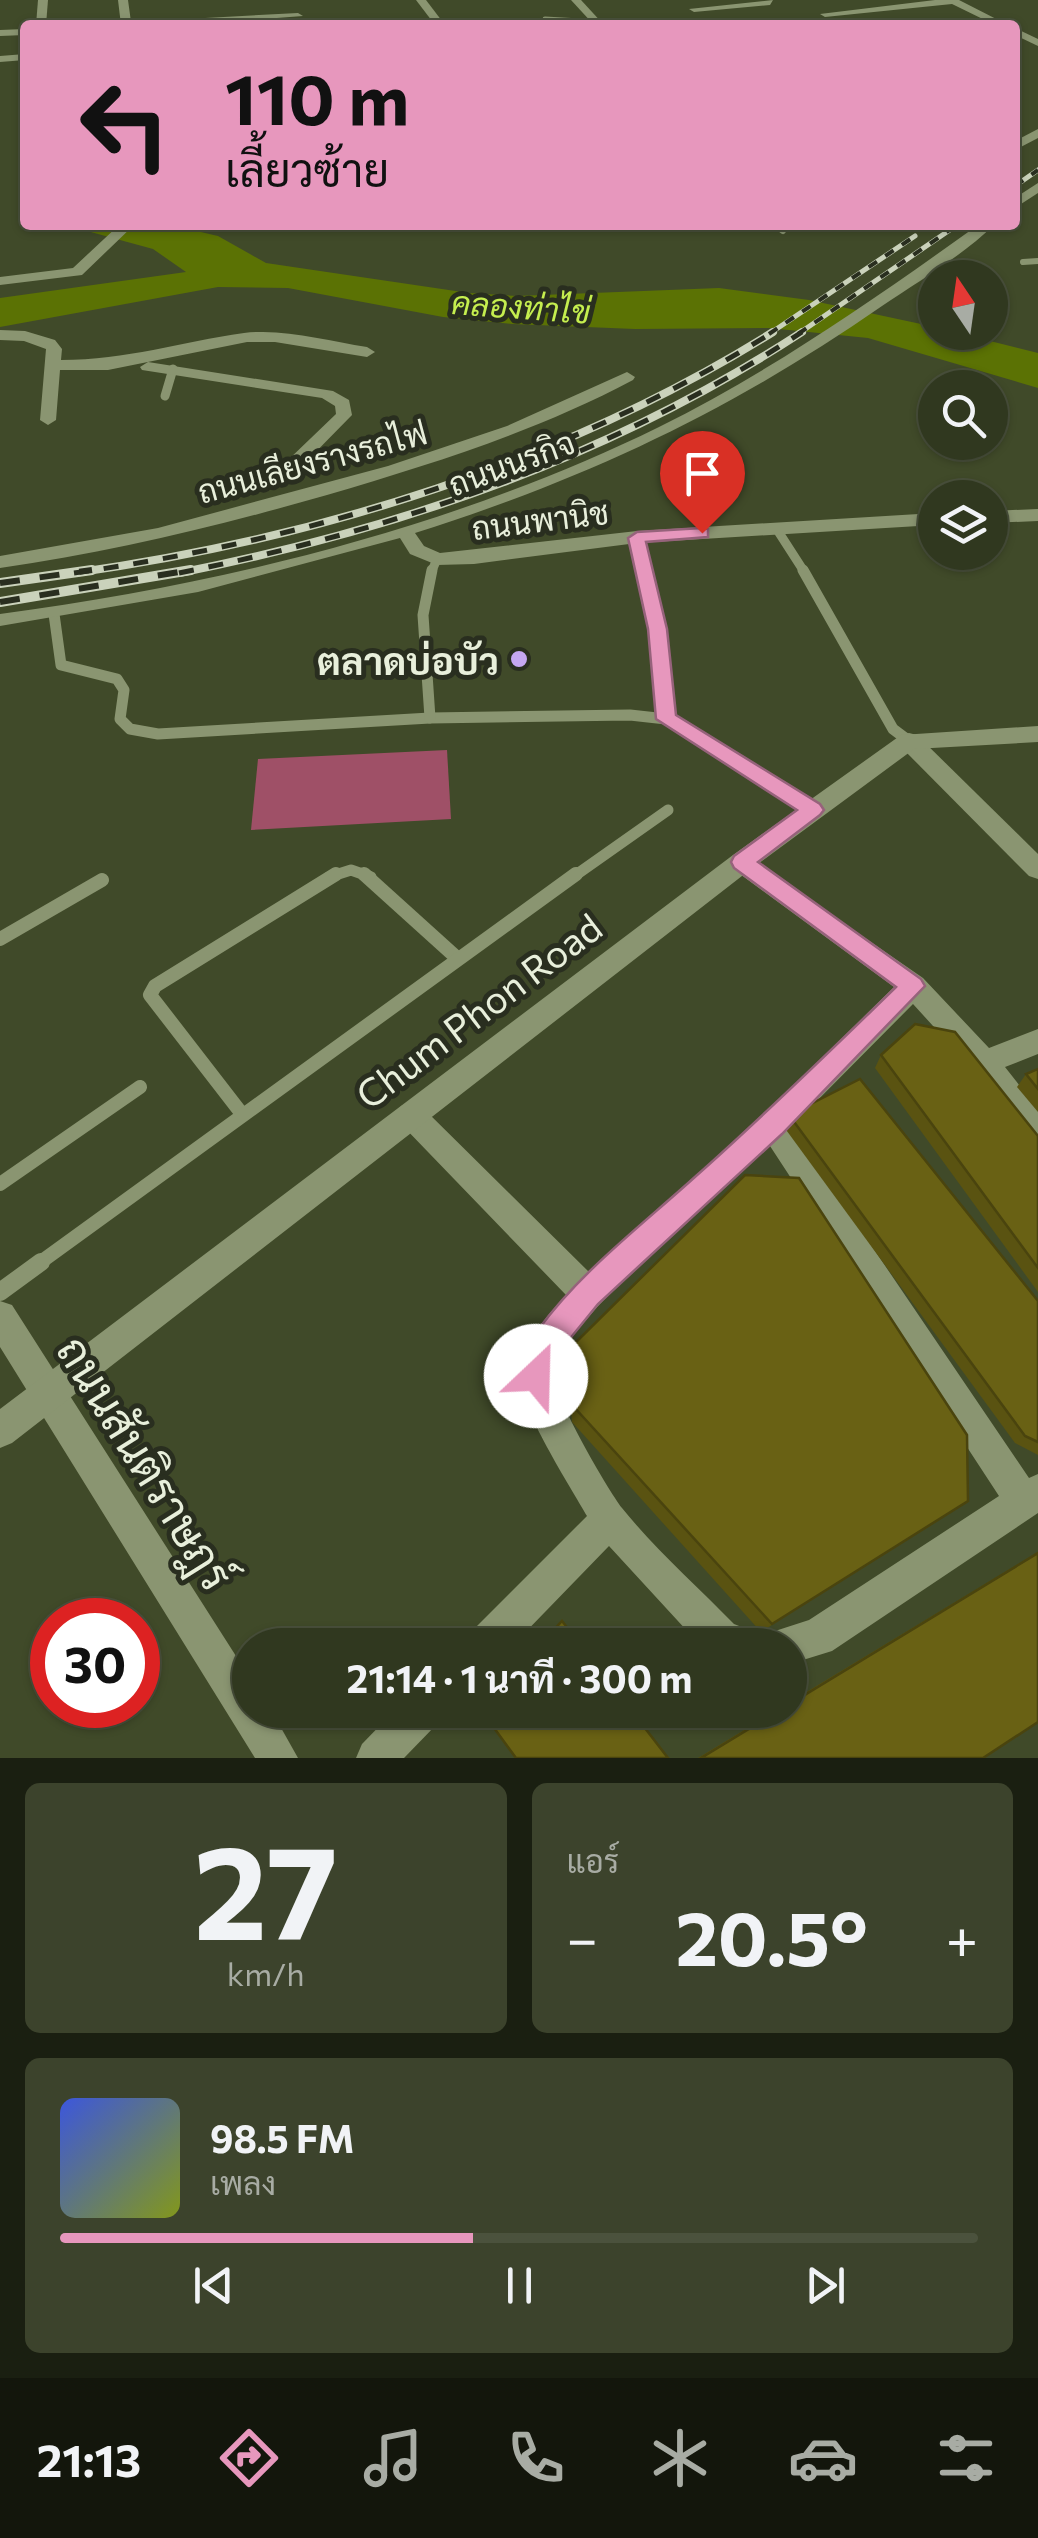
<!DOCTYPE html>
<html lang="th">
<meta charset="utf-8">
<style>
:root{--surface:#30381f;--page:#3c432c;--text:#f1f3f6;--muted:#a8aca4;--line:#4b523d;--accent:#e797bd}
body{margin:0;font-family:Commissioner,Sarabun,sans-serif;background:var(--page);color:var(--text);height:100vh;display:flex;flex-direction:column;font-size:38px;white-space:nowrap}
*{box-sizing:border-box;margin:0}
p{font-size:32px;color:var(--muted)}
.icon{flex:none;width:55px;height:55px;fill:none;stroke:currentColor;stroke-width:2;stroke-linecap:round;stroke-linejoin:round}
.map{position:relative;height:1758px;overflow:hidden}
.side{display:flex;flex-direction:column;gap:25px;padding:25px;background:#1a1f11;flex:1}
.side>*{flex:none}
.hud{position:absolute;left:20px;top:20px;width:1000px;height:210px;border-radius:10px;box-shadow:0 2px 8px #0004,0 0 0 2px var(--line);background:#e797bd;color:#111;overflow:hidden}
.needle{width:65px;rotate:347deg}
.fabs{position:absolute;left:918px;top:260px;display:grid;gap:20px}
.fabs a{display:grid;place-items:center;width:90px;height:90px;border-radius:50%;background:var(--surface);box-shadow:0 2px 8px #0004,0 0 0 2px var(--line);font-size:50px}
.speed{position:absolute;left:30px;top:1598px;display:flex;gap:20px;font-size:50px;font-weight:700;text-align:center}
.speed>*{display:grid;place-content:center;width:130px;height:130px;border-radius:50%;background:var(--surface);box-shadow:0 2px 8px #0004,0 0 0 2px var(--line);line-height:1}
.speed .limit{border:15px solid #d22;background:#fff;color:#111}
.pin{position:absolute;display:grid;place-items:center;width:85px;height:85px;color:#fff;margin:-102px -42px;border-radius:50% 50% 50% 0;rotate:-45deg;box-shadow:0 0 10px #0007}
.pin .icon{rotate:45deg}
.me{position:absolute;width:110px;margin:-55px;rotate:24deg;stroke-linejoin:round;filter:drop-shadow(0 0 8px #0008)}
.turn{display:flex;align-items:center;gap:35px;height:210px;padding:0 40px;font-size:45px}
.turn .icon{width:130px;height:130px;stroke-width:2.5}
.turn b{display:block;font-size:70px;line-height:85px}
.big{font-size:75px;font-weight:700;line-height:1.1}
.side .tile{flex:1;display:flex;flex-direction:column;justify-content:center;gap:15px;min-width:0;padding:0 35px;border-radius:15px;background:var(--page)}
.side .dial{align-items:center;gap:0}
.dial b{font-size:130px;line-height:1}
.song{display:flex;align-items:center;gap:30px}
.cover{width:120px;height:120px;border-radius:15px;background:linear-gradient(135deg,hsl(230 70% 55%),hsl(70 70% 35%))}
.played{height:10px;border-radius:5px;background:linear-gradient(90deg,var(--accent) 45%,var(--line) 45%)}
.keys{display:flex;justify-content:space-around;direction:ltr}
.heat{display:flex;justify-content:space-between;align-items:center;font-size:55px;direction:ltr}
.side .tiles{flex:1;display:grid;gap:25px;grid-template-columns:1fr 1fr}
.tile:last-child{grid-column:span 2}
.trip{position:absolute;left:232px;top:1628px;width:575px;height:100px;border-radius:50px;background:var(--surface);box-shadow:0 2px 8px #0004,0 0 0 2px var(--line);font-weight:700;line-height:100px;text-align:center}
.tabs{display:flex;height:160px;justify-content:space-around;align-items:center;background:#13160c;color:var(--muted)}
.tabs .icon{width:70px;height:70px}
.tabs .active{color:var(--accent)}
.tabs b{font-size:45px;color:var(--text)}
.map>svg:first-child{display:block}
.green{fill:#9f5067}
.water{fill:#5b7204}
.lines{fill:none;stroke-linecap:round;stroke-linejoin:round}
.service-far5{stroke:#8a9571;stroke-width:5}
.service-far4{stroke:#8a9571;stroke-width:6}
.service-far3{stroke:#8a9571;stroke-width:9}
.service-far2{stroke:#8a9571;stroke-width:11}
.service-far1{stroke:#8a9571;stroke-width:14}
.service{stroke:#8a9571;stroke-width:18}
.minor{fill:#8a9571;fill-rule:evenodd}
.secondary{fill:#8a9571;fill-rule:evenodd}
.rail-far2-casing{stroke:#cad2bb;stroke-width:5}
.rail-far1-casing{stroke:#cad2bb;stroke-width:8}
.rail-casing{stroke:#cad2bb;stroke-width:10}
.rail-far2{stroke:#292e1f;stroke-width:4;stroke-dasharray:10;stroke-linecap:butt}
.rail-far1{stroke:#292e1f;stroke-width:5;stroke-dasharray:15;stroke-linecap:butt}
.rail{stroke:#292e1f;stroke-width:6;stroke-dasharray:20;stroke-linecap:butt}
.wall{fill:#5a5311}
.building{fill:#696114;stroke:#4a440e;stroke-width:2.5}
.route{fill:#e797bd;stroke:#96627b;stroke-width:2.5}
.poi-dot{fill:#c5a7f1;stroke:#292e1f;stroke-width:4}
.labels{text-anchor:middle;dominant-baseline:central;stroke-width:10;stroke-linejoin:round;paint-order:stroke}
.far-water-label{font-size:32px;font-style:italic;fill:#c5ee4f;stroke:#292e1f}
.far-street-label{font-size:32px;fill:#e8efdb;stroke:#292e1f}
.poi-label{font-size:38px;font-weight:bold;fill:#e8efdb;stroke:#292e1f;text-anchor:end}
.street-label{font-size:38px;fill:#e8efdb;stroke:#292e1f}
.near-street-label{font-size:45px;fill:#e8efdb;stroke:#292e1f}
</style>
<div class="map">
<svg width="1038" height="1758" viewBox="0 0 1038 1758">
<rect width="100%" height="100%" fill="#404a29"/>
<path class="green" d="M 447,750 L 451,819 L 251,830 L 258,759 Z"/>
<path class="water" d="M 65,225 L 171,225 L 218,236 L 266,263 L 469,293 L 517,296 L 719,288 L 809,300 L 935,327 L 935,332 L 958,333 L 1038,353 L 1038,388 L 868,338 L 769,328 L 635,329 L 512,324 L 443,317 L 288,288 L 218,287 L 0,327 L 0,298 L 186,272 L 153,249 Z"/>
<g class="lines">
<g class="service-far5">
<path d="M 545,19 L 597,22"/>
<path d="M 412,23 L 440,25"/>
</g>
<g class="service-far4">
<path d="M 775,225 L 783,231"/>
<path d="M 1023,262 L 1038,261"/>
</g>
<g class="service-far3">
<path d="M 165,396 L 173,369"/>
<path d="M 776,528 L 805,573"/>
<path d="M 637,537 L 645,573"/>
<path d="M 431,573 L 437,559"/>
</g>
<g class="service-far2">
<path d="M 644,570 L 657,629 L 666,719"/>
<path d="M 803,570 L 893,729 L 909,741"/>
<path d="M 54,614 L 61,665 L 117,679 L 124,690 L 120,719 L 130,729 L 158,734 L 430,718 L 630,715 L 666,719 L 813,809"/>
<path d="M 430,718 L 423,615 L 432,570"/>
<path d="M 329,877 L 351,870 L 371,877"/>
<path d="M 573,877 L 668,810"/>
</g>
<g class="service-far1">
<path d="M 364,874 L 457,958"/>
<path d="M 0,939 L 102,880"/>
<path d="M 242,1114 L 150,995 L 155,986 L 336,874"/>
<path d="M 0,1184 L 140,1087"/>
<path d="M 38,1264 L 576,874"/>
</g>
<path class="service" d="M 0,1292 L 41,1262"/>
<g class="minor">
<path d="M 38,0 L 48,0 L 46,25 L 36,25 Z"/>
<path d="M 118,0 L 128,0 L 131,22 L 298,13 L 303,16 L 185,25 L 121,25 Z"/>
<path d="M 416,0 L 426,0 L 445,25 L 435,25 Z"/>
<path d="M 571,0 L 581,0 L 604,25 L 594,25 Z"/>
<path d="M 773,0 L 770,5 L 694,12 L 689,9 Z"/>
<path d="M 935,0 L 959,0 L 1008,25 L 995,25 L 952,4 L 825,17 L 820,14 Z"/>
<path d="M 1015,28 L 1038,39 L 1038,46 L 1015,35 Z"/>
<path d="M 25,29 L 25,35 L 0,36 L 0,30 Z"/>
<path d="M 25,54 L 25,60 L 0,62 L 0,56 Z"/>
<path d="M 1038,129 L 1038,138 L 1015,150 L 1015,141 Z"/>
<path d="M 1038,183 L 1038,193 L 1015,208 L 1015,198 Z"/>
<path d="M 119,225 L 134,225 L 82,275 L 0,285 L 0,277 L 73,268 Z"/>
<path d="M 978,225 L 994,225 C 962,256 919,281 882,306 C 732,410 589,478 415,533 L 424,546 L 440,553 L 637,531 L 935,513 L 935,525 L 637,543 L 474,564 L 437,565 L 410,554 L 400,538 L 198,592 L 0,626 L 0,614 C 225,584 455,527 659,427 C 772,371 876,298 978,225 Z"/>
<path d="M 0,330 L 25,331 L 55,340 L 62,349 L 61,360 C 127,360 180,342 244,333 C 284,328 328,341 367,347 L 375,352 L 367,357 L 275,342 L 247,342 L 108,370 L 60,370 L 56,420 L 48,425 L 40,420 L 46,349 L 24,341 L 0,340 Z"/>
<path d="M 148,362 L 333,391 L 349,400 L 352,415 L 298,470 L 286,470 L 286,462 L 336,414 L 335,406 L 322,398 L 142,370 L 140,367 Z"/>
<path d="M 627,372 L 635,377 L 633,380 C 535,432 432,464 327,495 C 219,526 111,552 0,568 L 0,556 L 158,528 L 388,466 L 507,426 Z"/>
<path d="M 1038,509 L 1038,521 L 990,523 L 990,511 Z"/>
<path d="M 909,733 L 917,735 L 1038,854 L 1038,879 L 1029,876 L 901,747 L 898,741 L 901,735 Z"/>
<path d="M 742,853 L 923,978 L 989,1048 L 1038,1029 L 1038,1054 L 1005,1067 L 1038,1109 L 1038,1146 L 1028,1142 L 975,1072 L 913,1004 L 791,1127 L 1029,1478 L 1038,1474 L 1038,1513 L 832,1651 L 790,1664 L 790,1645 L 770,1645 L 775,1631 L 809,1620 L 999,1496 L 770,1146 C 727,1187 562,1321 554,1372 C 551,1393 607,1488 622,1508 C 655,1549 697,1586 734,1624 L 752,1631 L 757,1645 L 700,1645 L 609,1546 L 513,1645 L 467,1645 L 472,1631 L 587,1516 C 571,1488 518,1405 519,1375 C 520,1343 547,1317 566,1295 L 401,1124 L 396,1115 L 401,1106 L 411,1102 L 421,1106 L 589,1272 L 763,1116 L 894,987 L 733,869 L 730,862 L 733,855 Z"/>
<path d="M 0,1301 L 12,1305 L 250,1678 L 250,1710 L 271,1710 L 298,1758 L 255,1758 L 0,1347 Z"/>
<path d="M 395,1710 L 443,1710 L 437,1724 L 404,1758 L 356,1758 L 362,1744 Z"/>
</g>
<path class="secondary" d="M 1038,726 L 1038,742 L 914,749 L 751,869 L 12,1443 L 0,1448 L 0,1409 L 733,855 L 901,735 Z"/>
<g class="rail-far2-casing">
<g id="rail-far2">
<path d="M 1015,186 L 1038,170"/>
<path d="M 769,334 L 915,236"/>
<path d="M 798,334 L 957,225"/>
</g>
</g>
<g class="rail-far1-casing">
<g id="rail-far1">
<path d="M 74,573 C 317,539 565,462 773,332"/>
<path d="M 179,573 C 401,529 612,456 802,332"/>
</g>
</g>
<g class="rail-casing">
<g id="rail">
<path d="M 0,583 L 92,570"/>
<path d="M 0,602 L 191,570"/>
</g>
</g>
<use href="#rail-far2" class="rail-far2"/>
<use href="#rail-far1" class="rail-far1"/>
<use href="#rail" class="rail"/>
</g>
<g class="wall">
<path d="M 881,1055 L 1038,1136 L 1038,1292 L 875,1068 Z"/>
<path d="M 1038,1069 L 1038,1112 L 1017,1087 L 1026,1074 Z"/>
<path d="M 789,1115 L 1038,1301 L 1038,1455 L 1015,1443 L 784,1127 Z"/>
<path d="M 570,1348 L 968,1501 L 761,1632 L 572,1422 L 568,1365 Z"/>
<path d="M 1038,1552 L 983,1758 L 698,1758 L 777,1710 L 790,1710 L 790,1702 Z"/>
</g>
<g class="building">
<path d="M 915,1024 L 955,1032 L 1038,1136 L 1038,1268 L 881,1055 Z"/>
<path d="M 1038,1069 L 1038,1089 L 1026,1074 Z"/>
<path d="M 860,1079 L 1038,1301 L 1038,1442 L 1025,1436 L 789,1115 Z"/>
<path d="M 745,1175 L 799,1178 L 967,1435 L 968,1501 L 772,1624 L 574,1407 L 570,1348 Z"/>
<path d="M 1038,1553 L 1038,1722 L 983,1758 L 701,1758 L 780,1710 L 790,1710 L 790,1704 Z"/>
<path d="M 562,1621 L 581,1645 L 540,1645 Z"/>
<path d="M 481,1710 L 631,1710 L 668,1758 L 516,1758 Z"/>
</g>
<path class="route" d="M 702,528 L 708,529 L 708,537 L 646,542 L 667,629 L 676,715 L 820,804 L 824,810 L 820,815 L 758,862 L 921,979 L 925,986 L 782,1134 L 598,1304 L 559,1352 L 547,1387 L 536,1392 L 526,1387 C 519,1371 527,1345 538,1330 C 581,1271 642,1225 696,1176 C 765,1115 830,1051 896,987 L 734,868 L 731,862 L 734,856 L 797,810 L 656,719 L 648,629 L 628,538 L 637,532 Z"/>
<circle class="poi-dot" cx="519" cy="659" r="10"/>
<g class="labels">
<g class="far-water-label">
<text transform="translate(521 306) rotate(4)">คลองท่าไข่</text>
</g>
<g class="far-street-label">
<text transform="translate(312 461) rotate(-15)">ถนนเลียงรางรถไฟ</text>
<text transform="translate(511 462) rotate(-20)">ถนนนรกิจ</text>
<text transform="translate(540 519) rotate(-7)">ถนนพานิช</text>
</g>
<g class="poi-label">
<text x="499" y="659">ตลาดบ่อบัว</text>
</g>
<g class="street-label">
<text transform="translate(478 1010) rotate(-37)">Chum Phon Road</text>
</g>
<g class="near-street-label">
<text transform="translate(147 1462) rotate(58)">ถนนสันติราษฎร์</text>
</g>
</g>
</svg>
<div class="fabs">
<a><svg class="needle" viewBox="-14 -14 28 28"><path d="M0-13l5 13h-10z" fill="#e53935"/><path d="M0 13l5-13h-10z" fill="#a8aca4"/></svg></a>
<a><svg class="icon" aria-label="search" viewBox="0 0 24 24"><circle cx="10" cy="10" r="6"/><path d="M15 15l6 6"/></svg></a>
<a><svg class="icon" aria-label="layers" viewBox="0 0 24 24"><path d="M12 4l9 5-9 5-9-5zM3 14l9 5 9-5"/></svg></a>
</div>
<div class="speed"><div class="limit">30</div></div>
<div class="pin" style="left:702px;top:533px;background:#d93025"><svg class="icon" aria-label="arrive" viewBox="0 0 24 24"><path d="M6 21V4h12l-3 4 3 4H6"/></svg></div>
<svg class="me" style="left:536px;top:1376px" viewBox="-20 -20 40 40"><circle r="19" fill="#fff"/><path d="M0-13L10 11 0 6-10 11z" fill="#e797bd"/></svg>
<div class="trip">21:14 · 1 นาที · 300 m</div>
<div class="hud">
<div class="turn"><svg class="icon" aria-label="left" viewBox="0 0 24 24"><path d="M17 20v-9H6M10 6l-5 5 5 5"/></svg><div><b>110 m</b>เลี้ยวซ้าย</div></div>
</div>
</div>
<section class="side">
<div class="tiles">
<div class="tile dial"><b>27</b><p>km/h</p></div>
<div class="tile"><p>แอร์</p>
<div class="heat"><a>−</a><b class="big">20.5°</b><a>+</a></div>
</div>
<div class="tile">
<div class="song"><i class="cover"></i><div><b>98.5 FM</b><p>เพลง</p></div></div>
<div class="played"></div>
<div class="keys"><svg class="icon" aria-label="previous" viewBox="0 0 24 24"><path d="M18 5L8 12l10 7zM5 5v14"/></svg><svg class="icon" aria-label="pause" viewBox="0 0 24 24"><path d="M8 5v14M16 5v14"/></svg><svg class="icon" aria-label="next" viewBox="0 0 24 24"><path d="M6 5l10 7-10 7zM19 5v14"/></svg></div>
</div>
</div>
</section>
<nav class="tabs">
<b>21:13</b>
<svg class="icon active" aria-label="directions" viewBox="0 0 24 24"><path d="M12 3l9 9-9 9-9-9zM9 14v-3h6M13 9l2 2-2 2"/></svg>
<svg class="icon" aria-label="music" viewBox="0 0 24 24"><path d="M9 18V5l10-2v13"/><circle cx="6" cy="18" r="3"/><circle cx="16" cy="16" r="3"/></svg>
<svg class="icon" aria-label="phone" viewBox="0 0 24 24"><path d="M5 4h4l2 5-3 2q2 4 5 5l2-3 5 2v4C11 20 4 13 5 4z"/></svg>
<svg class="icon" aria-label="climate" viewBox="0 0 24 24"><path d="M12 3v18M4 7l16 10M4 17L20 7"/></svg>
<svg class="icon" aria-label="car" viewBox="0 0 24 24"><path d="M5 17H2v-5l4-1 3-4h7l3 4 3 1v5h-3M9 17h6M6 11h13"/><circle cx="7" cy="17" r="2"/><circle cx="17" cy="17" r="2"/></svg>
<svg class="icon" aria-label="filters" viewBox="0 0 24 24"><path d="M4 7h16M4 17h16"/><circle cx="9" cy="7" r="2"/><circle cx="15" cy="17" r="2"/></svg>
</nav>
